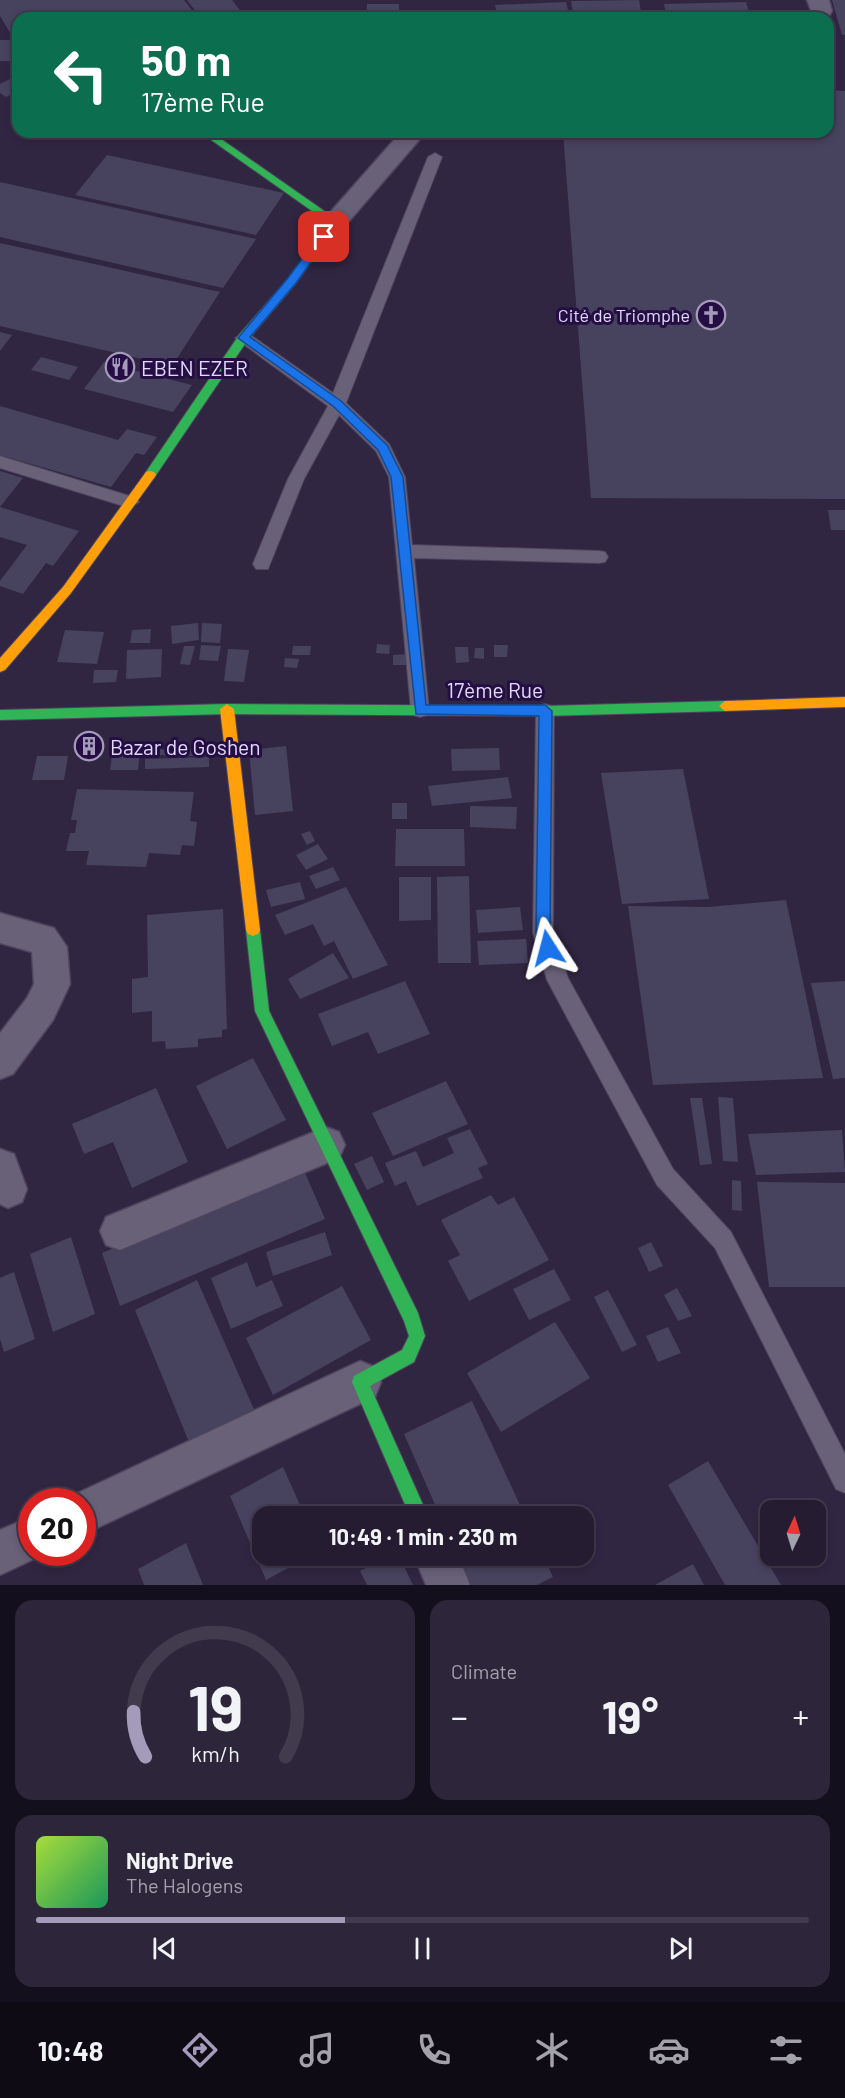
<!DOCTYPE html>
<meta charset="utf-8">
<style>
:root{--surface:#251c32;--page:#2d253a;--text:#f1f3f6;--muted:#a3a1ac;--line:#423a4d;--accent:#a49aba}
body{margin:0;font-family:Barlow,sans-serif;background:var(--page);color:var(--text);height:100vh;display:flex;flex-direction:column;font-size:22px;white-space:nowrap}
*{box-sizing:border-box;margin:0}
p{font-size:20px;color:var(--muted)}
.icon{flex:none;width:33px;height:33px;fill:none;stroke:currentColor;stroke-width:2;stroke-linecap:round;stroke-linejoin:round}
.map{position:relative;height:1585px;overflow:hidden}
.details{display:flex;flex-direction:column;gap:15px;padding:15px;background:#140f1c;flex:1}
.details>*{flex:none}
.hud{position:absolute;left:12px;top:12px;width:822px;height:126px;border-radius:18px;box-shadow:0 3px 9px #0003,0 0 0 2px var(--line);background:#0b6e4f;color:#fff;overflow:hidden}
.needle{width:39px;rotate:4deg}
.tools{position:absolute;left:760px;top:1500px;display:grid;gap:12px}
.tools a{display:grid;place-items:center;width:66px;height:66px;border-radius:12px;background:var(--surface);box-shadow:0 3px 9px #0003,0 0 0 2px var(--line);font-size:30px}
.speed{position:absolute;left:18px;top:1488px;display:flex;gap:12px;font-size:30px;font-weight:700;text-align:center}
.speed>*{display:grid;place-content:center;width:78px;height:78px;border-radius:50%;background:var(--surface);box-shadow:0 3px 9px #0003,0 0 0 2px var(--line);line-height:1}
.speed .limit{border:9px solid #d22;background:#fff;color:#111}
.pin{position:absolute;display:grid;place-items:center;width:51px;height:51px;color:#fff;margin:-26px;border-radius:12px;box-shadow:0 3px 9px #0006}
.me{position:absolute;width:66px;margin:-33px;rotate:351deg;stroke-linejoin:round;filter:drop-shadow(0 0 4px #0008)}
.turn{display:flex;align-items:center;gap:21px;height:126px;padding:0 30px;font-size:27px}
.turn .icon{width:78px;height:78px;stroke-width:2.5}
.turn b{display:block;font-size:42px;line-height:51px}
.big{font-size:45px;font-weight:700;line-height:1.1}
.details .card{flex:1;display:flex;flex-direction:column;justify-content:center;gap:9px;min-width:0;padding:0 21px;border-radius:18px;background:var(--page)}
.details .dial{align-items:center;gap:0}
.dial svg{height:156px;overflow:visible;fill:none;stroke:var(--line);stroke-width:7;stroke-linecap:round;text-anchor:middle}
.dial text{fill:var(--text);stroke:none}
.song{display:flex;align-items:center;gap:18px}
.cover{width:72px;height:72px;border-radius:9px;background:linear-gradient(135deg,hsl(80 70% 55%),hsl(150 70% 35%))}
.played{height:6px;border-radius:3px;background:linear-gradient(90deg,var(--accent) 40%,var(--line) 40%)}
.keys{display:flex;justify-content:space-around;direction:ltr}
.heat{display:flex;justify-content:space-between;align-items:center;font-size:33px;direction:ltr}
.details .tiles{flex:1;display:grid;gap:15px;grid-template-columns:1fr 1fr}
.card:last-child{grid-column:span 2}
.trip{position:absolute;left:252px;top:1506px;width:342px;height:60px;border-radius:18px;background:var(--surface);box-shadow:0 3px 9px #0003,0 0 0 2px var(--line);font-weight:700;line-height:60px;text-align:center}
.menu{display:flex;height:96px;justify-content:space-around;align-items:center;background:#0f0b14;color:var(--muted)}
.menu .icon{width:42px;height:42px}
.menu .current{color:var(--accent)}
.menu b{font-size:27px;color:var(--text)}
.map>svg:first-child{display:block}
.building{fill:#47425e}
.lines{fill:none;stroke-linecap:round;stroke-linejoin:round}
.lane-casing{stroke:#4e445d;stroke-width:2}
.street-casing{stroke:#4e445d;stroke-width:3}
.fast-casing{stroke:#4e445d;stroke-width:2}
.slow-casing{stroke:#4e445d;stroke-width:2}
.lane{fill:#686178;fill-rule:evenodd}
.street{fill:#686178;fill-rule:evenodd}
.fast{fill:#30b455;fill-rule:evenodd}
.slow{fill:#ff9f0a;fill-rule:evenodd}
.route{fill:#1a73e8;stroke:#114b97;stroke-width:1.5}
.labels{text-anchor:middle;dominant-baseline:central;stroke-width:6;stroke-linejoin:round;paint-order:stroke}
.far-poi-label{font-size:18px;fill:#e2d9fb;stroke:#240e44;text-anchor:end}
.poi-label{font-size:21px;fill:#e2d9fb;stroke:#240e44;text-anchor:start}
.street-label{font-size:21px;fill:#e2d9fb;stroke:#240e44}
</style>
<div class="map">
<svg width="845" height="1585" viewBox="0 0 845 1585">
<rect width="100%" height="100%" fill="#312642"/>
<g class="building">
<path d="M 0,0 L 184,0 L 198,18 L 18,18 L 18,36 L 12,36 L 0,16 Z"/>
<path d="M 187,0 L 232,0 L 246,18 L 201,18 Z"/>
<path d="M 639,0 L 642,18 L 574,18 L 571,1 Z"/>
<path d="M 832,0 L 845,0 L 845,35 L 842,35 Z"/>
<path d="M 566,2 L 570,18 L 498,18 L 495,5 Z"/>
<path d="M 746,2 L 751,18 L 667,18 L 664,4 Z"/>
<path d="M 367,4 L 399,4 L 399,18 L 366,18 Z"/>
<path d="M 0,40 L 18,40 L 16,61 L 0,61 Z"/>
<path d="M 18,75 L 18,91 L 6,97 L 0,93 L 0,84 Z"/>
<path d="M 828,90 L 845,91 L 845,499 L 591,498 L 563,132 L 828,132 Z"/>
<path d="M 107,155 L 284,193 L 256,235 L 75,195 Z"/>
<path d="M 0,182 L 256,239 L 223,288 L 0,237 Z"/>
<path d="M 0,243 L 220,292 L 172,366 L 0,326 Z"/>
<path d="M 0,332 L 12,335 L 0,351 Z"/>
<path d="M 41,357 L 78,367 L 69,380 L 31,370 Z"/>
<path d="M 104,362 L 120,367 L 192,385 L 173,412 L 84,389 Z"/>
<path d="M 0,406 L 118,440 L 127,429 L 157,437 L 144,455 L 136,453 L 111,487 L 0,455 Z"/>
<path d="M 0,471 L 23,478 L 0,507 Z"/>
<path d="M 0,507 L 79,531 L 53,566 L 46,563 L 23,594 L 0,586 L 0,581 L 27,545 L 0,537 Z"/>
<path d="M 828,510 L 845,510 L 845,530 L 831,530 Z"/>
<path d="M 198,623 L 199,640 L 172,644 L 171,626 Z"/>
<path d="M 202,623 L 222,624 L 220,643 L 201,642 Z"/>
<path d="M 151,629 L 150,643 L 130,643 L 132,630 Z"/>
<path d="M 65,630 L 104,632 L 97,664 L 57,662 Z"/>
<path d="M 377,644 L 390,645 L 389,654 L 376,653 Z"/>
<path d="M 201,645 L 221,646 L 218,661 L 199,660 Z"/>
<path d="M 494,645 L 508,645 L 507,657 L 494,657 Z"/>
<path d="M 184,646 L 195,646 L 190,665 L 180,664 Z"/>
<path d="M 293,646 L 311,646 L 310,655 L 292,655 Z"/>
<path d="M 455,647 L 468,647 L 469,662 L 456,663 Z"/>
<path d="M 475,648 L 484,648 L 484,659 L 474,658 Z"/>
<path d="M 162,649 L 161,677 L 126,679 L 127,650 Z"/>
<path d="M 228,649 L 249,650 L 244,682 L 224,681 Z"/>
<path d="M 409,654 L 409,665 L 393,665 L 393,655 Z"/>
<path d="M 285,658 L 299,659 L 297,668 L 284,667 Z"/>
<path d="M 94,670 L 118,670 L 116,682 L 93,683 Z"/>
<path d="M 77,741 L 102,741 L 101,751 L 75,751 Z"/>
<path d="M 286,746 L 293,811 L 255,815 L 249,750 Z"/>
<path d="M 499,748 L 500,770 L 452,771 L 451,749 Z"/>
<path d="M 152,749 L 172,750 L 171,755 L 152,755 Z"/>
<path d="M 186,749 L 211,749 L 210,756 L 185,756 Z"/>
<path d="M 113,750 L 140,750 L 138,770 L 110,770 Z"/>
<path d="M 37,756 L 68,756 L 64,780 L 32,780 Z"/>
<path d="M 209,757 L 209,767 L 145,769 L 145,759 Z"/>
<path d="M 683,769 L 709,899 L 622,904 L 601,773 Z"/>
<path d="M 508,777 L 512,798 L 432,806 L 428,786 Z"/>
<path d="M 77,789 L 194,792 L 190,821 L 197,822 L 194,846 L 182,845 L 180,855 L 149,853 L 146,867 L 86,865 L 89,851 L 66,851 L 70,833 L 75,833 L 77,820 L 71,820 Z"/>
<rect x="392" y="803" width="15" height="16"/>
<path d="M 470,806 L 517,807 L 516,829 L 470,827 Z"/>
<path d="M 396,829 L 464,829 L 465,866 L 395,866 Z"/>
<path d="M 310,831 L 315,841 L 307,845 L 301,834 Z"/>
<path d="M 318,844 L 328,859 L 306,870 L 296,855 Z"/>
<path d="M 333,867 L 340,880 L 316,889 L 309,876 Z"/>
<path d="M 469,876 L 471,963 L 438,963 L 437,877 Z"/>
<path d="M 399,877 L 431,877 L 431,920 L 399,921 Z"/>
<path d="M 300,882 L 305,899 L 271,907 L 266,890 Z"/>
<path d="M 346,887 L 388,965 L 353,979 L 334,941 L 324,946 L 313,924 L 285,935 L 275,915 Z"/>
<path d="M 786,900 L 823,1078 L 653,1085 L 628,906 L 708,907 Z"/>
<path d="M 520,907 L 523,930 L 478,933 L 476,910 Z"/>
<path d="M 223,909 L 227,1029 L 222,1030 L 222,1037 L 198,1039 L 198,1047 L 166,1049 L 165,1041 L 152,1042 L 152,1011 L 132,1013 L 132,979 L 148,977 L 147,915 Z"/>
<path d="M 526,939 L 528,963 L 479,965 L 477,941 Z"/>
<path d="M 333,953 L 349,978 L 300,999 L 288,979 Z"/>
<path d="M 405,981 L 430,1034 L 378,1054 L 368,1032 L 332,1046 L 318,1014 Z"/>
<path d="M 845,981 L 845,1078 L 833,1079 L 811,983 Z"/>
<path d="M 253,1058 L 286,1120 L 227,1149 L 196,1086 Z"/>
<path d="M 446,1081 L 468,1124 L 393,1156 L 372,1113 Z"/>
<path d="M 156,1088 L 188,1162 L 132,1188 L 113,1142 L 84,1154 L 72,1124 Z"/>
<path d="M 718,1097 L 733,1098 L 738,1162 L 723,1161 Z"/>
<path d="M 690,1098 L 702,1098 L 712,1164 L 700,1165 Z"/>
<path d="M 470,1129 L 488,1164 L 478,1168 L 483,1178 L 417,1206 L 406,1181 L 395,1186 L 385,1163 L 416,1151 L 423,1167 L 454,1153 L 447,1138 Z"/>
<path d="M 842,1130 L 845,1172 L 756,1175 L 748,1134 Z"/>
<path d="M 372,1156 L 384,1182 L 367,1190 L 354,1164 Z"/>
<path d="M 303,1168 L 325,1219 L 120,1306 L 102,1253 Z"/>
<path d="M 732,1180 L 741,1181 L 742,1211 L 732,1210 Z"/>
<path d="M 757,1182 L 845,1183 L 845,1287 L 769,1287 Z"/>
<path d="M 491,1195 L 498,1205 L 514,1197 L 549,1260 L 469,1301 L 448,1261 L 460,1255 L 441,1220 Z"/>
<path d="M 325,1232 L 332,1255 L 273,1276 L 266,1252 Z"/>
<path d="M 71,1237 L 95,1314 L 53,1332 L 30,1254 Z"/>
<path d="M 651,1242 L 663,1266 L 649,1272 L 638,1248 Z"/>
<path d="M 247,1262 L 256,1287 L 272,1280 L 283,1306 L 231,1329 L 211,1278 Z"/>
<path d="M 554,1269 L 571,1300 L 529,1320 L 513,1289 Z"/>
<path d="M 14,1272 L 35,1339 L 4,1352 L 0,1339 L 0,1278 Z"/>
<path d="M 197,1280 L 256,1414 L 191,1447 L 135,1310 Z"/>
<path d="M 342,1286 L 371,1340 L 273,1395 L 246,1338 Z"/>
<path d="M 677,1288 L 692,1316 L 678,1321 L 664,1295 Z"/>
<path d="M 608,1290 L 637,1345 L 622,1352 L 594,1297 Z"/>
<path d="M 555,1322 L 590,1378 L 501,1432 L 467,1373 Z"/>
<path d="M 668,1327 L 681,1353 L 658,1362 L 646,1336 Z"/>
<path d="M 472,1401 L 525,1516 L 440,1516 L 404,1434 Z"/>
<path d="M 708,1461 L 781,1585 L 725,1585 L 668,1485 Z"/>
<path d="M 283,1467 L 305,1516 L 262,1516 L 262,1556 L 310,1556 L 266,1580 L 230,1496 Z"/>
<path d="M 186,1543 L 203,1585 L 144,1585 L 138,1569 Z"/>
<path d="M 389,1556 L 399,1556 L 413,1585 L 367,1585 L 360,1571 Z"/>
<path d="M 457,1556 L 543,1556 L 553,1577 L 537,1585 L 470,1585 Z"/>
<path d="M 693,1564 L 704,1585 L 655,1585 Z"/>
</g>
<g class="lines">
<g class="lane-casing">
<g id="lane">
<path d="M 435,153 L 442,157 L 346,403 L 389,444 L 405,477 L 412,545 L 599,551 L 605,552 L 608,557 L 605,562 L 599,563 L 414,558 L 429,710 L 427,715 L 420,717 L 413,715 L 411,710 L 389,477 L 376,451 L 339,415 L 304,479 L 268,569 L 256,569 L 253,564 L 288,479 L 328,406 L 235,338 L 243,333 L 249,334 L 333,393 L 428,157 Z"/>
<path d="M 0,456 L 136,498 L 139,502 L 130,508 L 0,468 Z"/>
<path d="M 545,704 L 552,706 L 554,711 L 553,933 L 568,978 L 673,1169 L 731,1232 L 845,1454 L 845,1493 L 836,1489 L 715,1248 L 657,1185 L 547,980 L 533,933 L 536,711 L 538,706 Z"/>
</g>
</g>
<g class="street-casing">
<g id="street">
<path d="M 807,0 L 829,0 L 832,11 L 829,16 L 813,16 Z"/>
<path d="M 401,132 L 426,132 L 344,227 L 335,230 L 326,227 L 323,222 L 326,217 Z"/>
<path d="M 0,913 L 54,928 L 67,947 L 70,984 L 53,1020 L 13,1074 L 0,1079 L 0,1033 L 27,998 L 34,984 L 32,952 L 0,943 Z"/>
<path d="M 326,1127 L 339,1132 L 345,1145 L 339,1158 L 120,1250 L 106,1245 L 100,1231 L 106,1217 Z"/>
<path d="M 0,1149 L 14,1154 L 27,1189 L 22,1202 L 8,1208 L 0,1204 Z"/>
<path d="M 360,1361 L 375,1367 L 381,1382 L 375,1397 L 82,1535 L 82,1502 L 65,1502 L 67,1498 Z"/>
<path d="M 32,1516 L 32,1552 L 47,1553 L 0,1575 L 0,1530 Z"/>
<path d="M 414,1556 L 458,1556 L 470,1585 L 426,1585 Z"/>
</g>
</g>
<g class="fast-casing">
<g id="fast">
<path d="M 200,132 L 211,132 L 340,222 L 296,283 L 247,341 L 154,478 L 146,478 L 144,475 L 146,472 L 239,335 L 288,279 L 329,223 Z"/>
<path d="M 725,701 L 731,706 L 725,711 L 545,716 L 227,714 L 0,720 L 0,710 L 227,704 L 545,706 Z"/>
<path d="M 253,924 L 258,926 L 260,930 L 269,1011 L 418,1313 L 425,1336 L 414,1362 L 370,1386 L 428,1516 L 410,1516 L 352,1382 L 354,1376 L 402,1350 L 409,1336 L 404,1321 L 255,1011 L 246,930 L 248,926 Z"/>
</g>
</g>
<g class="slow-casing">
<g id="slow">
<path d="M 150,471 L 154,472 L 156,475 L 154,478 L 71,593 L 5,670 L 0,672 L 0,658 L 63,587 L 146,472 Z"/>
<path d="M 845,697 L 845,707 L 725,711 L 719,706 L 725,701 Z"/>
<path d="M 227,704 L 234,709 L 260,930 L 258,934 L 253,936 L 248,934 L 246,930 L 220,709 Z"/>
</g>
</g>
<use href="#lane" class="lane"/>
<use href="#street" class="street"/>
<use href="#fast" class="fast"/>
<use href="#slow" class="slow"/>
</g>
<path class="route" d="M 320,235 L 329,237 L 296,283 L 250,337 L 341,401 L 387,445 L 403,477 L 426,705 L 545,705 L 552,711 L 550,933 L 555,948 L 548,955 L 543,953 L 536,933 L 539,716 L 416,714 L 391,477 L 378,450 L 333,406 L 238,338 L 288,278 Z"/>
<defs>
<g id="church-ring" transform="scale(1.5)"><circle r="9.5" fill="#240e44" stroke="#a49aba" stroke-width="1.5"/><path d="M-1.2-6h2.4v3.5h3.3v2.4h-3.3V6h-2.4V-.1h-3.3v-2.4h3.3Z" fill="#a49aba"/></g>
<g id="restaurant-ring" transform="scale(1.5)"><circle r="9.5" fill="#240e44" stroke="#a49aba" stroke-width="1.5"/><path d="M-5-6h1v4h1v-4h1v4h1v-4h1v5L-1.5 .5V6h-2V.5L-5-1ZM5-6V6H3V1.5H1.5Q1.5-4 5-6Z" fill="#a49aba"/></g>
<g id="building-ring" transform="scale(1.5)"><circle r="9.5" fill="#240e44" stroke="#a49aba" stroke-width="1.5"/><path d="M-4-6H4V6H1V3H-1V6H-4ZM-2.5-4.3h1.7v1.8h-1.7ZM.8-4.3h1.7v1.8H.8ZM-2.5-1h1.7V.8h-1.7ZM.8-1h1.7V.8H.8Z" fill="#a49aba"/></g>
</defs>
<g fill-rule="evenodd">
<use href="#church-ring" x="711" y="315"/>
<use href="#restaurant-ring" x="120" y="367"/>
<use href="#building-ring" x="89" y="746"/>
</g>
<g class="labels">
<g class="far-poi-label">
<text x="690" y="315">Cité de Triomphe</text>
</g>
<g class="poi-label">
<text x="141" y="367">EBEN EZER</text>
<text x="110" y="746">Bazar de Goshen</text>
</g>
<g class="street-label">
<text x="495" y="689">17ème Rue</text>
</g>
</g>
</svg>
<div class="tools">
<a><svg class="needle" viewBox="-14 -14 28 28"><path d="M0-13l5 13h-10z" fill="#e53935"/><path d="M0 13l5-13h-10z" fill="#a3a1ac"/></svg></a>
</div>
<div class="speed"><div class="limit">20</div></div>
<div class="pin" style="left:324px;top:237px;background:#d93025"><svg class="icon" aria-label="arrive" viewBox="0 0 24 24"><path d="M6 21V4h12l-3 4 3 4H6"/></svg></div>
<svg class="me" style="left:548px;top:948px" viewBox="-20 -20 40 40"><path d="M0-17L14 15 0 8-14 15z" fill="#1a73e8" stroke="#fff" stroke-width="4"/></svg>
<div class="trip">10:49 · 1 min · 230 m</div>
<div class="hud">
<div class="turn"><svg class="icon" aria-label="left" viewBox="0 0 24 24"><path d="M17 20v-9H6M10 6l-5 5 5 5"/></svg><div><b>50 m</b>17ème Rue</div></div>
</div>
</div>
<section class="details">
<div class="tiles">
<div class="card dial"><svg viewBox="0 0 100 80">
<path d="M14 69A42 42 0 1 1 86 69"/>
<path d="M14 69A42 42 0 0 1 8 46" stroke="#a49aba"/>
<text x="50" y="56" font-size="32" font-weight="700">19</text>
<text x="50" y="72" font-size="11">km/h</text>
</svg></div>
<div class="card"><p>Climate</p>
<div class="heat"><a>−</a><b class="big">19°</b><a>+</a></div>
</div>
<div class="card">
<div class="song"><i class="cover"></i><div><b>Night Drive</b><p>The Halogens</p></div></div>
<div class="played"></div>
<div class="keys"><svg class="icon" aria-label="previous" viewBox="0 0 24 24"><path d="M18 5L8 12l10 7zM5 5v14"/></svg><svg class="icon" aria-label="pause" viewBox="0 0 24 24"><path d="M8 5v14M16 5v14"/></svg><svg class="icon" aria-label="next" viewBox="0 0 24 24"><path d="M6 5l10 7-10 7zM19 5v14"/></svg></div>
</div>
</div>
</section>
<nav class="menu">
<b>10:48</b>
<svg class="icon current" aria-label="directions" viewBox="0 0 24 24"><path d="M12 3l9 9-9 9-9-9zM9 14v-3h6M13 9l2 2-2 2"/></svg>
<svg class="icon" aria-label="music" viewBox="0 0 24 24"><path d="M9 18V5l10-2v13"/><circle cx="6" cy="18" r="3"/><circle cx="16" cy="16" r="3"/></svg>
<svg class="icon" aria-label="phone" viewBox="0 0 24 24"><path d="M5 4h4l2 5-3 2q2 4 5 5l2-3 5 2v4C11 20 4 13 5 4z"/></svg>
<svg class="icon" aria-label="climate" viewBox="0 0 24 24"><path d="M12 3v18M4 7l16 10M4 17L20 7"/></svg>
<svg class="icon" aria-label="car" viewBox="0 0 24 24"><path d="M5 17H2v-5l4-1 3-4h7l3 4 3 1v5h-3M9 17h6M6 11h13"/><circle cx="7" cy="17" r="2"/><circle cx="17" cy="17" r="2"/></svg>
<svg class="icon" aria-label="filters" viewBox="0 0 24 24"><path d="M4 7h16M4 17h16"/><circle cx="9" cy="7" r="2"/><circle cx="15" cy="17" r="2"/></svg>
</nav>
